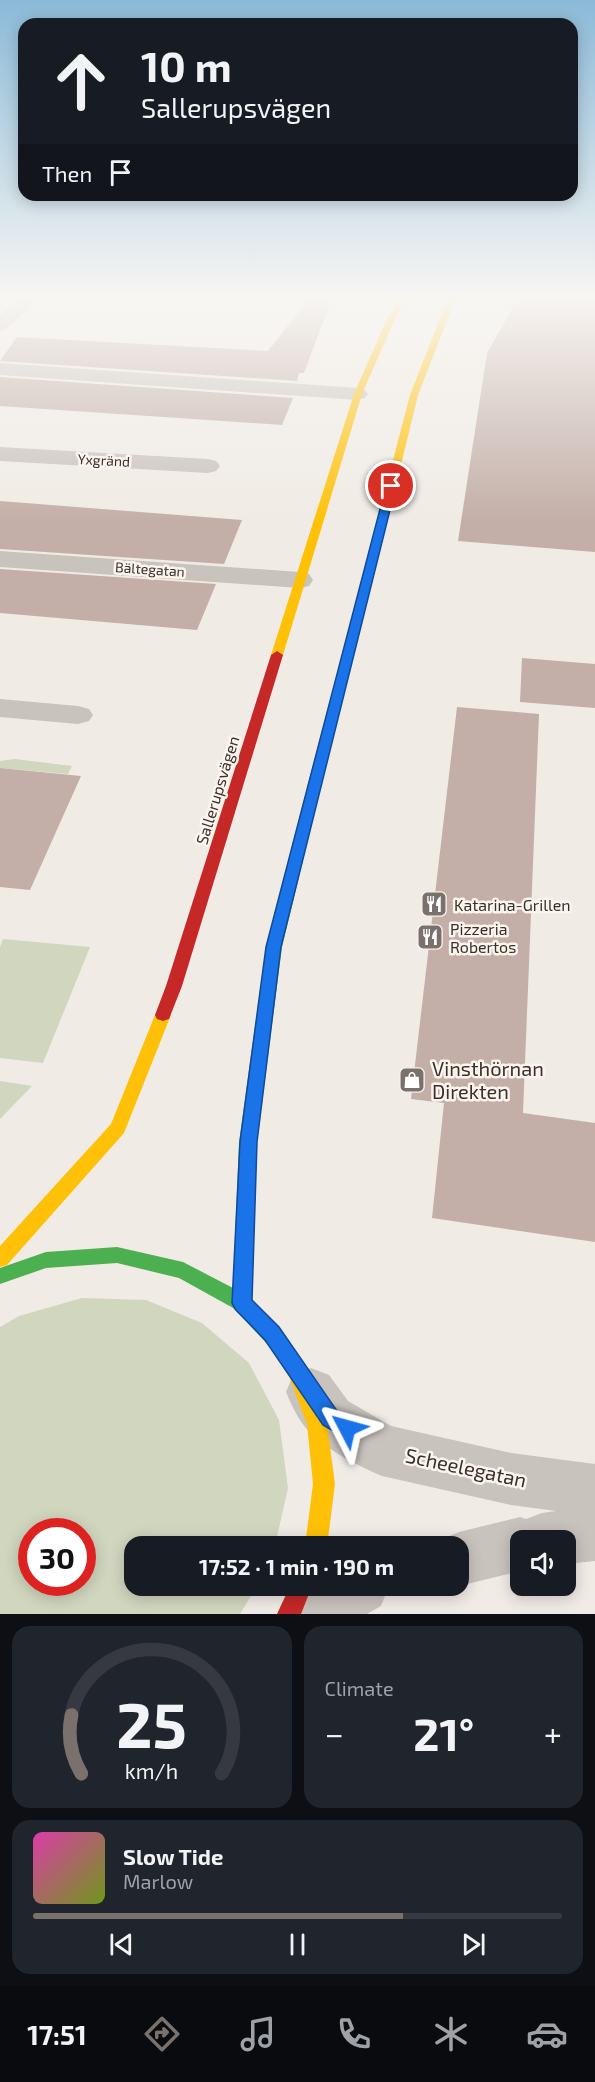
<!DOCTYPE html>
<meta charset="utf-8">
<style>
:root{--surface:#171b24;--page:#20242c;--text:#f1f3f6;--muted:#9ea1a6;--line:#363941;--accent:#7a716c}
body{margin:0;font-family:"Exo 2",sans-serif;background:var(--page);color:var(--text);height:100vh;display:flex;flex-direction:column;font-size:22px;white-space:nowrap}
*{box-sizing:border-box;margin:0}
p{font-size:20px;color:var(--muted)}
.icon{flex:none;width:33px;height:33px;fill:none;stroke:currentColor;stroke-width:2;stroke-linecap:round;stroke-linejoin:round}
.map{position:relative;height:1614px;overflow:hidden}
.side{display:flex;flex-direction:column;gap:12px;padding:12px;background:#0d0f14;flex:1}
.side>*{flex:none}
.guide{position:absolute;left:18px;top:18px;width:560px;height:183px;border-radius:18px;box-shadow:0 3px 15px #0003;background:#171b24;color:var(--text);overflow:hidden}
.tools{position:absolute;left:510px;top:1530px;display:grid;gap:12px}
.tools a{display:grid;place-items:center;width:66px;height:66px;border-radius:12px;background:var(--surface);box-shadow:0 3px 15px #0003;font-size:30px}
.speed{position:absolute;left:18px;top:1518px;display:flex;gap:12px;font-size:30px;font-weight:700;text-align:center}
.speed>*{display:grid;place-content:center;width:78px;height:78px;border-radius:50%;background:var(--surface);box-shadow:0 3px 15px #0003;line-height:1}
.speed .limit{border:9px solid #d22;background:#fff;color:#111}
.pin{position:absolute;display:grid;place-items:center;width:51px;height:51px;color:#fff;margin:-26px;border:3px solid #fff;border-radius:50%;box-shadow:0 2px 6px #0007}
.me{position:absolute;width:66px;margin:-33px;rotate:309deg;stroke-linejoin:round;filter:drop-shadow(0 0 4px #0008)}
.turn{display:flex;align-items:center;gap:21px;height:126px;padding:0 24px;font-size:27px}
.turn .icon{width:78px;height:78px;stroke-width:2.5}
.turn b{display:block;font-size:42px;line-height:51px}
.then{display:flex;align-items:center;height:57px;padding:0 24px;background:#0003;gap:12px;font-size:22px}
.big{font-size:45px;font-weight:700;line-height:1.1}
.side .tile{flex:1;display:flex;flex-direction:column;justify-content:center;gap:9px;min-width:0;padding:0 21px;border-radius:18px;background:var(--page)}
.side .dial{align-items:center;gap:0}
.dial svg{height:156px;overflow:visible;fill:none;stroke:var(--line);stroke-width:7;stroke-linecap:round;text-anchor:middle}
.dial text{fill:var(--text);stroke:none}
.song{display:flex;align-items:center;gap:18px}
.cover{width:72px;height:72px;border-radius:9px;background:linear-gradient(135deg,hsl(320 70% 55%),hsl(80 70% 35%))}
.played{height:6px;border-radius:3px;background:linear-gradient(90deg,var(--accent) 70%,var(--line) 70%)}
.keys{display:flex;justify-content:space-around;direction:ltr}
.heat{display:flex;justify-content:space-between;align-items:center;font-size:33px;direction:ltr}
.side .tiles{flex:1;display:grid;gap:12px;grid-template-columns:1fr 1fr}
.tile:last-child{grid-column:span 2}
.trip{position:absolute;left:124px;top:1536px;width:345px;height:60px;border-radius:18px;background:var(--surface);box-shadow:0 3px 15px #0003;font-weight:700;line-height:60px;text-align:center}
.dock{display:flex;height:96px;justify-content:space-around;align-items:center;background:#090b0e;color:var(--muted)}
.dock .icon{width:42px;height:42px}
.dock .on{color:var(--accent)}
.dock b{font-size:27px;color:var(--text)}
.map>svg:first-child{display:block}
.green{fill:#d1d6bf;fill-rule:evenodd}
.building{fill:#c3afa7}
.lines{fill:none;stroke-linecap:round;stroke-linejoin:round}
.street{fill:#c9c3be;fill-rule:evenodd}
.fast{fill:#4caf50;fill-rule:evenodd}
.slow{fill:#ffc107;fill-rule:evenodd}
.jam{fill:#c62828;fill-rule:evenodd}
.route{fill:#1a73e8;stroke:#114b97;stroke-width:1.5}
.labels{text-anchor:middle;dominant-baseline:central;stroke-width:5;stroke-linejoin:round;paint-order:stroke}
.far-street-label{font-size:14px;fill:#3b302b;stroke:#fbf5ee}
.street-label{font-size:16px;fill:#3b302b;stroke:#fbf5ee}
.poi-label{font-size:16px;fill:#3b302b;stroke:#fbf5ee;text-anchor:start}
.near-poi-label{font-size:20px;fill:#3b302b;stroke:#fbf5ee;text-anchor:start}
.near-street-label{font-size:20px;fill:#3b302b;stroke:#fbf5ee}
</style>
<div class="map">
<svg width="595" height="1614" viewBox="0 0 595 1614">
<rect width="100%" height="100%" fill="#f0ebe5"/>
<g class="green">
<path d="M 15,759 L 72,766 L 68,774 L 0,768 L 0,761 Z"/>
<path d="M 3,939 L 90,947 L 43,1063 L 0,1058 L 0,947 Z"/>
<path d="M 0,1081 L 32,1086 L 0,1119 Z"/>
<path d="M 82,1298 L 146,1300 L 202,1323 L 249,1363 L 279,1420 L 288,1488 L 275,1546 L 135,1546 L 135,1586 L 257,1586 L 240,1614 L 0,1614 L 0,1327 L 19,1316 ZM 32,1532 L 82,1532 L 82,1582 L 32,1582 Z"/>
</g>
<g class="building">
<path d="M 312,295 L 333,295 L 304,373 L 299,373 L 297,381 L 0,361 L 17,337 L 268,351 Z"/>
<path d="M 520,295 L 595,295 L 595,552 L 458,541 L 487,353 Z"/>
<path d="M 0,377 L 293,398 L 282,425 L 0,406 Z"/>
<path d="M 0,501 L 242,520 L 224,564 L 0,549 Z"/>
<path d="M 0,569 L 216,584 L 197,630 L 0,613 Z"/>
<path d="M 522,658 L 595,664 L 595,708 L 520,702 Z"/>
<path d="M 457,707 L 539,714 L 523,1113 L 595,1123 L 595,1242 L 432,1218 L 444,1103 L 411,1099 Z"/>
<path d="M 0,768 L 81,776 L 30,890 L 0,887 Z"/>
</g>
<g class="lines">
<g class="street">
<path d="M 23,295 L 43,295 L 7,329 L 0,331 L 0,315 Z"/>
<path d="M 0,363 L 358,388 L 365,390 L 368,394 L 365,398 L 358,400 L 0,375 Z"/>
<path d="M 0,447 L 208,459 L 216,461 L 220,466 L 216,471 L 208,473 L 0,461 Z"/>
<path d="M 0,551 L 300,572 L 309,574 L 313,580 L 309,586 L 300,588 L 0,567 Z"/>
<path d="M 0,699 L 78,706 L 89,709 L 93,715 L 89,721 L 78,724 L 0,717 Z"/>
<path d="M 311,1368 L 329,1375 L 348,1401 L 391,1426 L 511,1453 L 595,1464 L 595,1561 L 566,1564 L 566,1540 L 520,1540 L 520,1571 L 459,1586 L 457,1586 L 459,1586 L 459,1546 L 437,1546 L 440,1540 L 459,1532 L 520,1517 L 526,1519 L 542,1513 L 556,1511 L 511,1505 L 382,1476 C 360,1467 330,1451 313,1436 C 301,1425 292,1407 286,1392 L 293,1375 Z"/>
<path d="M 308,1586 L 389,1586 L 381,1606 L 367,1614 L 285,1614 L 293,1594 Z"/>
</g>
<path class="fast" d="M 306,815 L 313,819 L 282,947 L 257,1142 L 252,1300 L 282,1333 L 285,1339 L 282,1345 L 275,1348 L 268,1345 L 235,1309 L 179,1278 L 117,1263 L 46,1268 L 0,1284 L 0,1268 L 46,1252 L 117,1247 L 183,1262 L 233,1288 L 239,1142 L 266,947 L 299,819 Z"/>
<g class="slow">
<path d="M 401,295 L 408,295 L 395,319 L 362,394 L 283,655 L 277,659 L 273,657 L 271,655 L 354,394 L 387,319 Z"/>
<path d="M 449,295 L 457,295 L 418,395 L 392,502 L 384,504 L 382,502 L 410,395 Z"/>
<path d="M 163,1009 L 169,1011 L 171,1015 L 124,1133 L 7,1265 L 0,1267 L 0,1246 L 111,1124 L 155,1015 L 157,1011 Z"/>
<path d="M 275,1330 L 282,1333 L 304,1364 L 327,1424 L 335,1484 L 327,1546 L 305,1546 L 313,1484 L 307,1424 L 289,1376 L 265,1339 L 268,1333 Z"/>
</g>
<g class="jam">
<path d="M 387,499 L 392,502 L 313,819 L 306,823 L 299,819 L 382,502 Z"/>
<path d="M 277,651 L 283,655 L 182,986 L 169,1019 L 163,1021 L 157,1019 L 155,1015 L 166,986 L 271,655 Z"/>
<path d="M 290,1586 L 312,1586 L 301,1614 L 277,1614 Z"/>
</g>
</g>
<linearGradient id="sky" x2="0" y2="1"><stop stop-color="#8bbad8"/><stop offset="0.57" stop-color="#f8f6f3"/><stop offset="1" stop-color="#f8f6f3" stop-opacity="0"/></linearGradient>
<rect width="595" height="521" fill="url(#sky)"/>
<path class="route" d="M 391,483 L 396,486 L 281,947 L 257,1142 L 252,1300 L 279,1327 L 337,1411 L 355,1421 L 358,1428 L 355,1436 L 347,1439 L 323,1425 L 265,1340 L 235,1309 L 232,1303 L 240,1142 L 266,947 L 386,486 Z"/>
<defs>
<g id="restaurant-square" transform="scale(1.35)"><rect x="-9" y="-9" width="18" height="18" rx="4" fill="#7a716c" stroke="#fbf5ee"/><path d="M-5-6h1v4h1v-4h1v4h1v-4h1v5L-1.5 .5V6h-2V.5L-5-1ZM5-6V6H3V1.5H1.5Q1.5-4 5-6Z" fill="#fff"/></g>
<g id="shop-square" transform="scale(1.35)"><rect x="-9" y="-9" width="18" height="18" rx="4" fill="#7a716c" stroke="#fbf5ee"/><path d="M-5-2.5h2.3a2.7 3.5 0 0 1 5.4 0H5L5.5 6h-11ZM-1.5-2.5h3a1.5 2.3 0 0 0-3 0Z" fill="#fff"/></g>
</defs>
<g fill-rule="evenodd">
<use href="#restaurant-square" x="434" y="904"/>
<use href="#restaurant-square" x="430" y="937"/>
<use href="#shop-square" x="412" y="1080"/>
</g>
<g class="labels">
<g class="far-street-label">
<text transform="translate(104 460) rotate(3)">Yxgränd</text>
<text transform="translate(150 569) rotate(4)">Bältegatan</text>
</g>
<g class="street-label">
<text transform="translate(217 790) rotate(-73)">Sallerupsvägen</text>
</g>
<g class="poi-label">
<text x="454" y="904">Katarina-Grillen</text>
<text x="450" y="928">Pizzeria<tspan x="450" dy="18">Robertos</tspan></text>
</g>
<g class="near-poi-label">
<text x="432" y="1068">Vinsthörnan<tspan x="432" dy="23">Direkten</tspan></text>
</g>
<g class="near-street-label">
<text transform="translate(466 1467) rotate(12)">Scheelegatan</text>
</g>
</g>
</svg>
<div class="tools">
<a><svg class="icon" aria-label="sound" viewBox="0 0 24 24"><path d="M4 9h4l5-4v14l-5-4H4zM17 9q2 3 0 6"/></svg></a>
</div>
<div class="speed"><div class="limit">30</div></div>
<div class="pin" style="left:391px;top:486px;background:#d93025"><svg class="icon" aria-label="arrive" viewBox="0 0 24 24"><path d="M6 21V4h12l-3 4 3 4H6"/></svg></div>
<svg class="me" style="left:347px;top:1428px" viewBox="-20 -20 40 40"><path d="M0-17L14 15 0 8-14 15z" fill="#1a73e8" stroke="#fff" stroke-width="4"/></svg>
<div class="trip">17:52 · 1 min · 190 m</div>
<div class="guide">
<div class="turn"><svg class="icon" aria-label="ahead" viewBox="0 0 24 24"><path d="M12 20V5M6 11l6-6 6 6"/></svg><div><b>10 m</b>Sallerupsvägen</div></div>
<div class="then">Then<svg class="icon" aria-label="arrive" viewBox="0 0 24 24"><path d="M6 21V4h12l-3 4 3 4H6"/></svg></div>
</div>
</div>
<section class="side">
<div class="tiles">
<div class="tile dial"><svg viewBox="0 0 100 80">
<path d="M14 69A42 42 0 1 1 86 69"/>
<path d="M14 69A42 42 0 0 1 9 39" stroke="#7a716c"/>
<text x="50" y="56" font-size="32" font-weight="700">25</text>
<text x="50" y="72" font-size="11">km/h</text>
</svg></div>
<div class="tile"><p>Climate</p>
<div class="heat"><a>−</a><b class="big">21°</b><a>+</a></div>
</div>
<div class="tile">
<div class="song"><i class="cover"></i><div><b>Slow Tide</b><p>Marlow</p></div></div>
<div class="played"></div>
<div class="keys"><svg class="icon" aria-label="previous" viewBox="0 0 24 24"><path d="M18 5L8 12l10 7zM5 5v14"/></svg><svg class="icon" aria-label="pause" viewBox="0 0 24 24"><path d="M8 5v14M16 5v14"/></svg><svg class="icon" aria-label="next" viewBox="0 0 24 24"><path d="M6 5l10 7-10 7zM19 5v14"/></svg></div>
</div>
</div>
</section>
<nav class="dock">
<b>17:51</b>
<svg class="icon on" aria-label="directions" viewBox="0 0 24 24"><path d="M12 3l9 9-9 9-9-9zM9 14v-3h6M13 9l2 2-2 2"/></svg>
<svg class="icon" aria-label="music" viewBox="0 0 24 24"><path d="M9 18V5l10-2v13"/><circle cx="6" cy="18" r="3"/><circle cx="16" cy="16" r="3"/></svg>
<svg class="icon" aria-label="phone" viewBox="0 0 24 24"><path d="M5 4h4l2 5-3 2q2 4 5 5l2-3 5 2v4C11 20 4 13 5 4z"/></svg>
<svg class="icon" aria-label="climate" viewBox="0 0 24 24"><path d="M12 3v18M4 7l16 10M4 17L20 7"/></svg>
<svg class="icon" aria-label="car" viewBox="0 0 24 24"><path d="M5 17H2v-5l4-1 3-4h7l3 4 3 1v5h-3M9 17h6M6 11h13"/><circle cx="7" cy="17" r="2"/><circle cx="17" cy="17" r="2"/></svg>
</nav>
